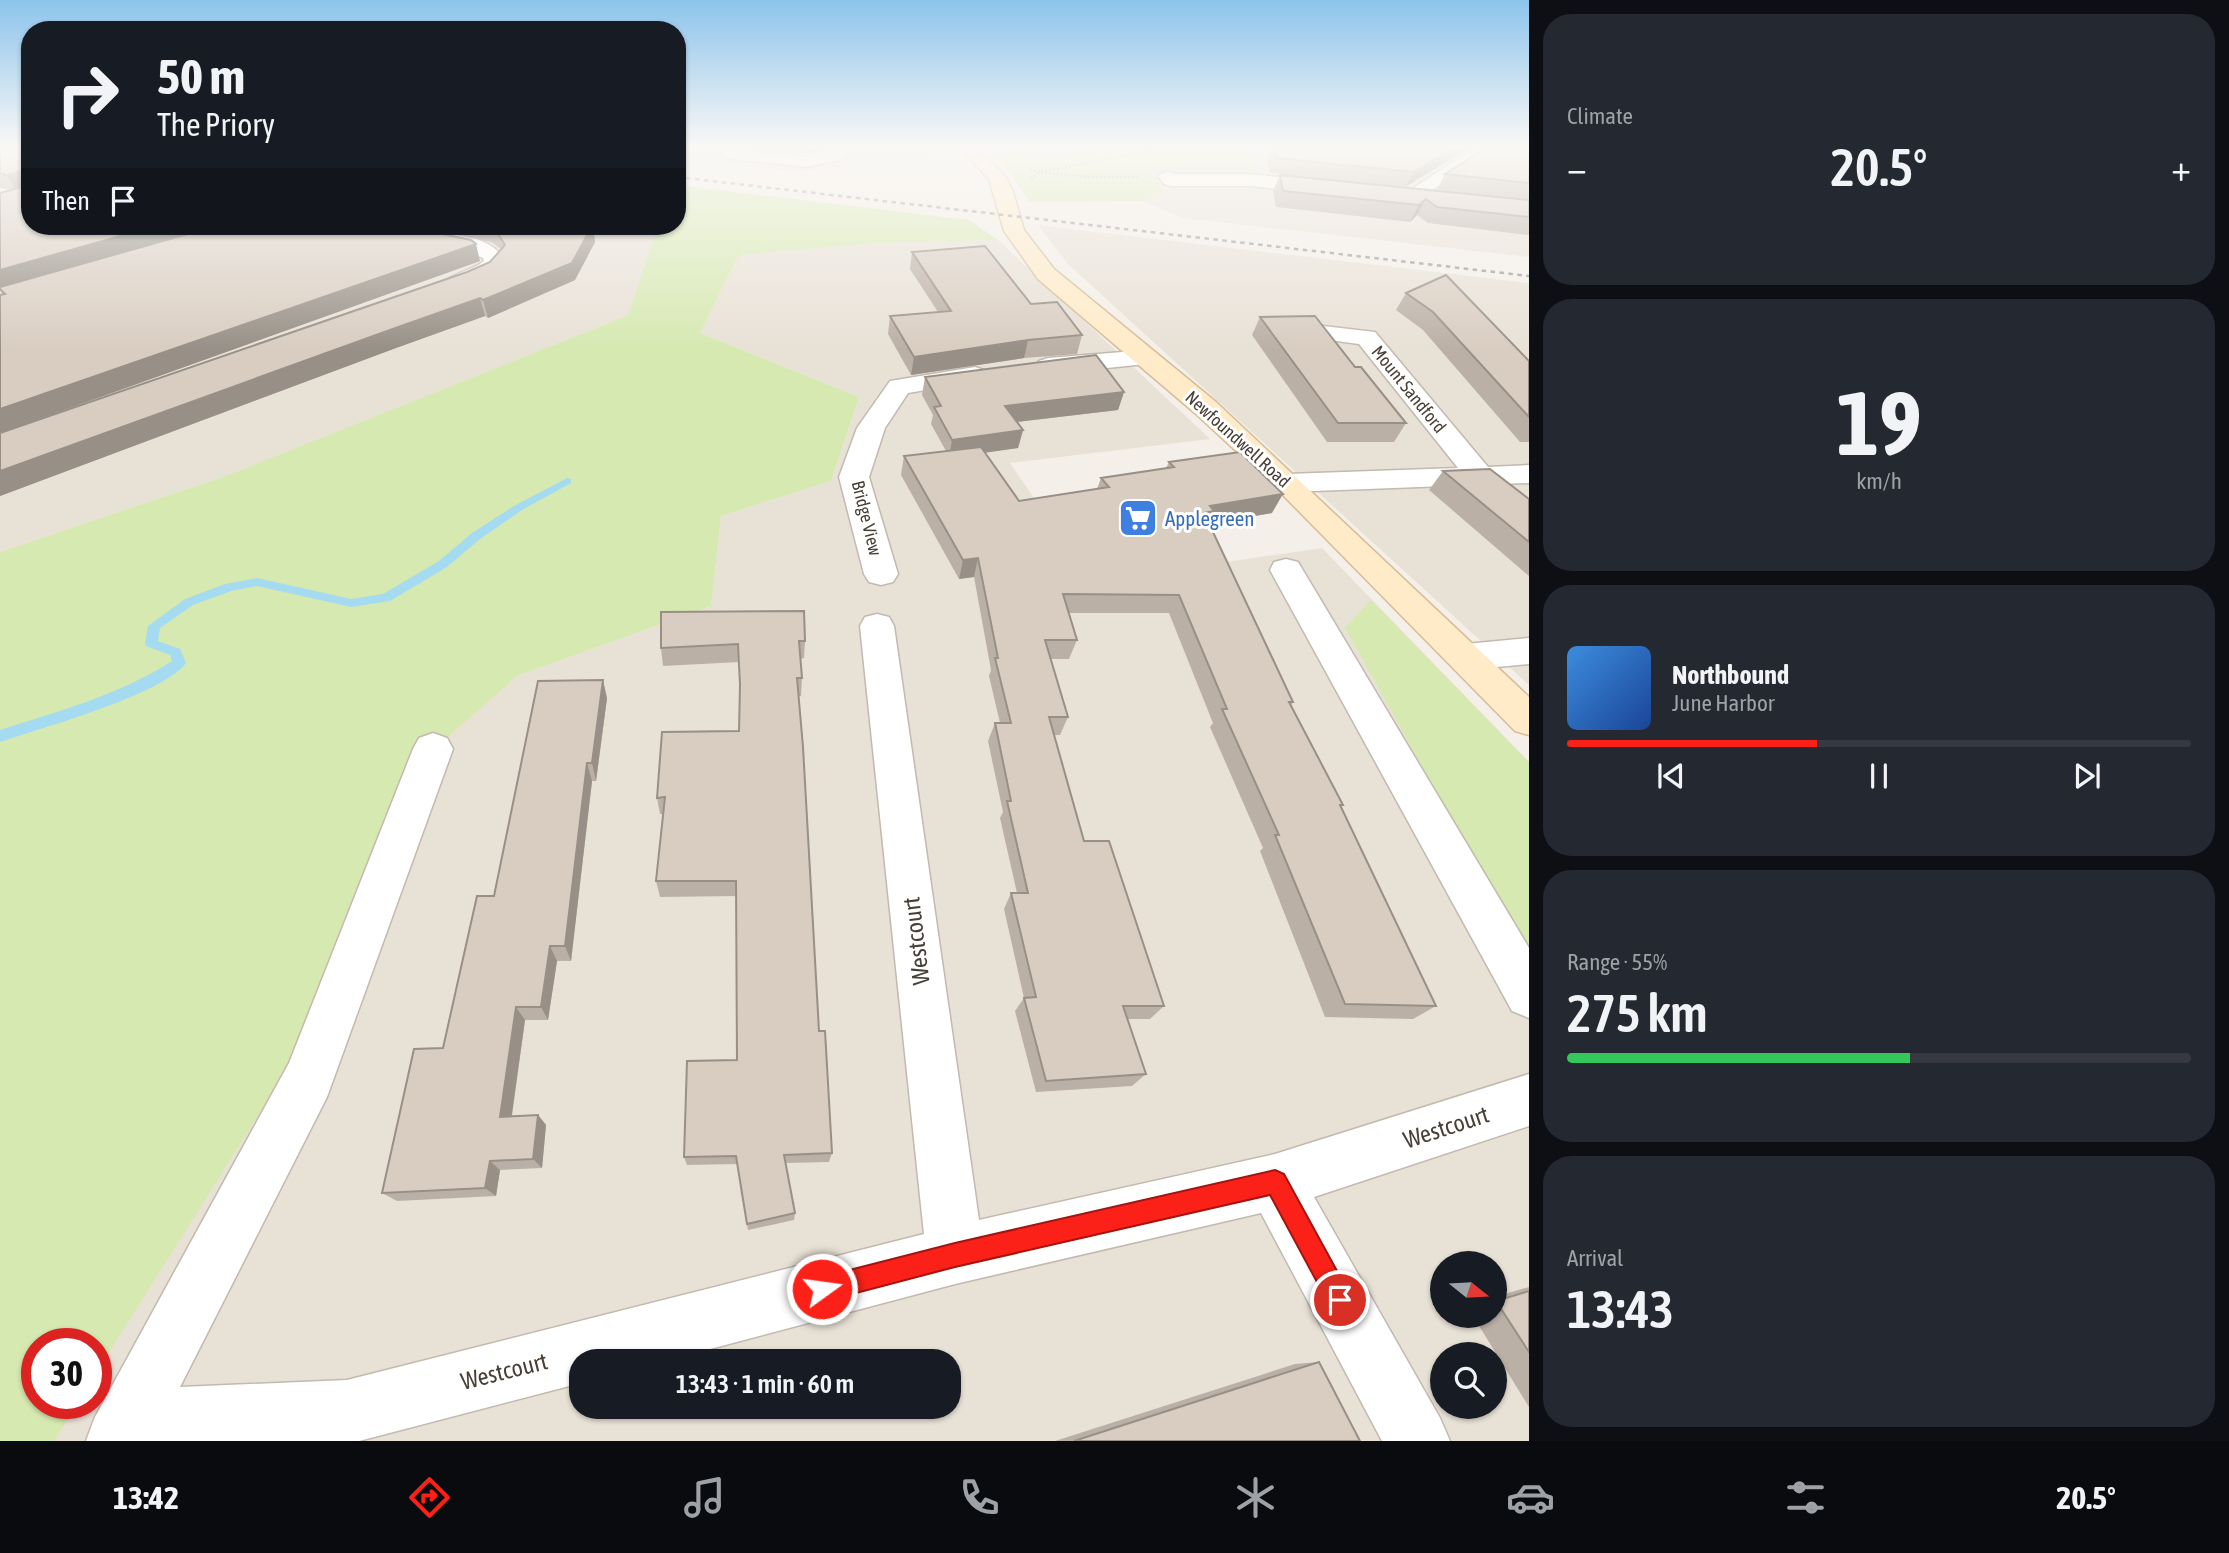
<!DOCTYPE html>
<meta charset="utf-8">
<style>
:root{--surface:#171b24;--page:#242831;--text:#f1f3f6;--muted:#9ea1a6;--line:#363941;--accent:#fb2118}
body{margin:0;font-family:"Asap Condensed",sans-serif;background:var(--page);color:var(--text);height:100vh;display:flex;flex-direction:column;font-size:26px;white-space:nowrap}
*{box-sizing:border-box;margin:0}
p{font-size:23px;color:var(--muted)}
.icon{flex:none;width:38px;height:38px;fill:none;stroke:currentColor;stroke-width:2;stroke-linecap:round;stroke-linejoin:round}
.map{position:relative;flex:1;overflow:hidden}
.side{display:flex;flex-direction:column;gap:14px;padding:14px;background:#0d0f14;width:700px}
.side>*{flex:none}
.banner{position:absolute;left:21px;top:21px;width:665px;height:214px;border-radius:28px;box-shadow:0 2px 5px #0004;background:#171b24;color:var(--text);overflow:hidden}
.needle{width:46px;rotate:108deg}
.buttons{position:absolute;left:1430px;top:1251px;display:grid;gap:14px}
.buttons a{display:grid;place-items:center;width:77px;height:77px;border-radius:50%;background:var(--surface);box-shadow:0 2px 5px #0004;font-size:35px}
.speed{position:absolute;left:21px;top:1328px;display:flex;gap:14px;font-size:35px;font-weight:700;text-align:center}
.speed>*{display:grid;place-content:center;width:91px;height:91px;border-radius:50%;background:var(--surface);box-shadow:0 2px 5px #0004;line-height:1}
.speed .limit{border:10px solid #d22;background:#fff;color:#111}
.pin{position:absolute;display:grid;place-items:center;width:60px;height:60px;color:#fff;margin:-30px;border:4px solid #fff;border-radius:50%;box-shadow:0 2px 7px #0007}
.me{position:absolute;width:77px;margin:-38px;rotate:76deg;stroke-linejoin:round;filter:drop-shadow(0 0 5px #0008)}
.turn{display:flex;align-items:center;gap:24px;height:147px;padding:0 21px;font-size:32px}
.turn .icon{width:91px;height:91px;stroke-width:2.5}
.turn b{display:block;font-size:49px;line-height:60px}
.then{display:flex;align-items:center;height:66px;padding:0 21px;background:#0003;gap:14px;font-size:26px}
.big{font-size:52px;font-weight:600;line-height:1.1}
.side .card{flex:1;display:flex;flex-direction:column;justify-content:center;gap:10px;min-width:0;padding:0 24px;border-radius:28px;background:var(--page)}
.side .dial{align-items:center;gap:0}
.dial b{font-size:91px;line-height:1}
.song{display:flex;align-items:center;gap:21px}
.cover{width:84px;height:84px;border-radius:10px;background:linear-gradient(135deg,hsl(210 70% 55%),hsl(220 70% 35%))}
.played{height:7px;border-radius:4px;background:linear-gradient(90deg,var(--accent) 40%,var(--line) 40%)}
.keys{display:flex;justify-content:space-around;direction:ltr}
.heat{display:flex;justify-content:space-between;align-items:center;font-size:38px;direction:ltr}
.charge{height:10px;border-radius:5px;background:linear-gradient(90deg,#34c759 55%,var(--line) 0)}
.trip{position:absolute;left:569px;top:1349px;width:392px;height:70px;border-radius:28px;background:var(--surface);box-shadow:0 2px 5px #0004;font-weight:600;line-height:70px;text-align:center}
.dock{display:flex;height:112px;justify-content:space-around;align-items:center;background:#090b0e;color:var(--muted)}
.dock .icon{width:49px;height:49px}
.dock .selected{color:var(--accent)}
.dock b{font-size:32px;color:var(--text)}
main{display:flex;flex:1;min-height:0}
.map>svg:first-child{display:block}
.residential{fill:#e8e1d6;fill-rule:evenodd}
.green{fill:#d6e9b1}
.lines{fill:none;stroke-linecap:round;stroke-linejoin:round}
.stream{fill:#a5dbf1;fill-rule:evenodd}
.street-casing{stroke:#c3b9ae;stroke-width:3}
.secondary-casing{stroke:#d5bd98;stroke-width:3}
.path{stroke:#c2b09c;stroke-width:2.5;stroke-dasharray:2 2;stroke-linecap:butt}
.street{fill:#fff;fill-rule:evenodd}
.secondary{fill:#ffebc8;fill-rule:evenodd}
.rail{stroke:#979797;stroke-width:2.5;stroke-dasharray:4.5 4.5;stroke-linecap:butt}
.wall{fill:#bbb0a6}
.shaded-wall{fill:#989087}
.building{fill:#d9cdc1;stroke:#989087;stroke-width:2}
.route{fill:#fb2118;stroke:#a31510;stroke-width:2}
.labels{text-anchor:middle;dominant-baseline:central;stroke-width:6;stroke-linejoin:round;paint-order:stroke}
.far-street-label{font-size:18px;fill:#483f37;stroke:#fff}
.shop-label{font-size:21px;fill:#366cbe;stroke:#fff;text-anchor:start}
.near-street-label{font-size:24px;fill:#483f37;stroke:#fff}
</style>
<main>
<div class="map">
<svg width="1529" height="1441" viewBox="0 0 1529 1441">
<rect width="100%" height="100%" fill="#f4efe8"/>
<g class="residential">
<path d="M 677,148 L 917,148 L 928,161 L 794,171 L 677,159 Z"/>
<path d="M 1256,148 L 1529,148 L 1529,257 L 1183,218 L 1143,201 L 1166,190 L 1148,170 L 1178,169 L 1184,175 L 1258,177 Z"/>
<path d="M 0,212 L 30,226 L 657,227 L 628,315 L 228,475 L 0,552 Z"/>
<path d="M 1038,225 L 1529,283 L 1529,685 L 1068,264 Z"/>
<path d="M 998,240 L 1210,439 L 1010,463 L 1091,582 L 1322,548 L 1529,762 L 1529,1441 L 0,1441 L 0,953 L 340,830 L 517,676 L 711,606 L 721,516 L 831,481 L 859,397 L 700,333 L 739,255 L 878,243 ZM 1442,1264 L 1494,1264 L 1494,1316 L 1442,1316 ZM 37,1344 L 96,1344 L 96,1404 L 37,1404 ZM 1442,1354 L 1494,1354 L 1494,1407 L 1442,1407 ZM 581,1362 L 948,1362 L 948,1407 L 581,1407 Z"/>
</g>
<g class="green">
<path d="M 987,148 L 1256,148 L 1259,173 L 1258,177 L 1184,175 L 1178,169 L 1149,170 L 1166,190 L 1143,201 L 1030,202 L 1009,171 Z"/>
<path d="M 677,185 L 969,220 L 998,240 L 878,243 L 739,255 L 700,333 L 859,397 L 831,481 L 721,516 L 711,606 L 517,676 L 400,779 L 285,1073 L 96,1373 L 96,1344 L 37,1344 L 37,1404 L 77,1404 L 54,1441 L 0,1441 L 0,552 L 228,475 L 628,315 L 657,227 L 652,226 L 677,226 Z"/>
<path d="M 1371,600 L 1529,762 L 1529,958 L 1345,628 Z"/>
</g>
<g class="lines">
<g class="stream">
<path d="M 1055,148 L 1072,148 L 1028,157 L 1025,155 Z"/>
<path d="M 567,478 L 571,479 L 571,483 L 522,510 L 480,539 L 447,567 L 390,601 L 351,607 L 257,586 L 231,591 L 193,605 L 160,628 L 158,641 L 180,649 L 186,663 C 162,695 41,728 0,742 L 0,730 C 59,711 119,695 172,661 L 170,655 L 146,646 L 145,643 L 148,626 L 185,599 L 225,584 L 257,578 L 351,599 L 383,594 L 439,561 L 472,533 L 514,506 Z"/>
</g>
<g class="street-casing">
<g id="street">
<path d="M 719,148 L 806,157 L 834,148 L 851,148 L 844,159 L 806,167 L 732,159 L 726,158 Z"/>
<path d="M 1475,148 L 1496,148 L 1417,200 L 1410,202 L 1401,196 Z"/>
<path d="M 1167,171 L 1176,174 L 1249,174 L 1328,182 L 1337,188 L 1328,194 L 1249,186 L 1171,186 L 1164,184 L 1158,176 Z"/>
<path d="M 363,226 C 397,224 490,226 506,262 C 494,278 465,295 445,290 L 442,285 C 451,273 472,271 484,261 L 483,258 L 457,247 L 373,232 L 366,230 Z"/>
<path d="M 1323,326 L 1375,332 L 1488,467 L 1529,465 L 1529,483 L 1287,492 L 1277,489 L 1272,483 L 1277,477 L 1287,474 L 1458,468 L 1359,344 L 1314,338 L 1311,333 L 1314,328 Z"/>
<path d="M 1147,350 L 1156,353 L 1160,358 L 1156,363 L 1048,374 L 1039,371 L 1035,366 L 1039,361 L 1048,358 Z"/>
<path d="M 975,367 L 984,370 L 988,375 L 984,380 L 908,393 L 885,428 L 869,477 L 898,574 L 893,582 L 881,585 L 869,582 L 864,574 L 839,477 L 857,428 L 890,381 Z"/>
<path d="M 1286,559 L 1298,562 L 1529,948 L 1529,1018 L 1512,1011 L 1270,570 L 1274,562 Z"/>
<path d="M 877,614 L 889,617 L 894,626 L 979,1220 L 1275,1154 L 1529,1074 L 1529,1126 L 1314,1197 L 1440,1418 L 1450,1441 L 1382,1441 L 1261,1213 L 955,1284 L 661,1362 L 581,1362 L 581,1383 L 359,1441 L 86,1441 L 95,1417 L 289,1063 L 413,749 L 419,738 L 433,733 L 447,738 L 453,749 L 327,1097 L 180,1387 L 347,1380 L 924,1234 L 860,626 L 865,617 Z"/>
<path d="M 1529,638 L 1529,664 L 1466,670 L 1453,666 L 1448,657 L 1453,648 L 1466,644 Z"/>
</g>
</g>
<g class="secondary-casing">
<path id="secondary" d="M 959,148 L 977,148 L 1006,177 L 1013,192 L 1024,230 L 1054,269 L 1216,402 L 1529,697 L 1529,735 L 1515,731 L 1277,489 L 1196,414 L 1038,279 L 1004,231 L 989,179 Z"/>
</g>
<g class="path">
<path d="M 1030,169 L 1040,172 L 1151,150"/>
<path d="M 1031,179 L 1040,172 L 1088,177 L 1138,177"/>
</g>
<use href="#street" class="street"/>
<use href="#secondary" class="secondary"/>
<path class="rail" d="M 677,177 L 1529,276"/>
</g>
<g class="wall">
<path d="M 0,148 L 30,148 L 30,226 L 480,261 L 37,420 L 467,272 L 490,262 L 501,249 L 491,242 L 412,226 L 593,226 L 595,242 L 575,280 L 488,318 L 485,316 L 396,348 L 0,496 L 3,295 L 0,290 L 0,193 L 11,190 L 0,188 Z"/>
<path d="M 677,148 L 689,148 L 687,151 L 677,150 Z"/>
<path d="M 749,148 L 824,148 L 806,154 Z"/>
<path d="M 1272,148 L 1316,148 L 1336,150 L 1469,148 L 1405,187 L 1270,173 L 1267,159 Z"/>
<path d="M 1529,148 L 1529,199 L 1437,190 L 1445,174 Z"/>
<path d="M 1280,175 L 1529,200 L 1529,235 L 1428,223 L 1417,215 L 1410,222 L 1276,207 L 1273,191 Z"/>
<path d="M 912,252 L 1031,304 L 1082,335 L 1077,354 L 1024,358 L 911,375 L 888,334 L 890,316 L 938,312 L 910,269 Z"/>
<path d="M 1406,293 L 1529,361 L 1529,442 L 1520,442 L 1423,330 L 1396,310 Z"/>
<path d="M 1260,317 L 1355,367 L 1406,423 L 1394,442 L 1327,442 L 1252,335 Z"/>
<path d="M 925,377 L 1124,392 L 1118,410 L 1017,422 L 1023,430 L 1018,448 L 985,452 L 1019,501 L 1097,489 L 1101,478 L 1166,468 L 1169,462 L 1272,513 L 1209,524 L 1293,702 L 1291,705 L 1343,805 L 1341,807 L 1436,1006 L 1413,1019 L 1325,1017 L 1260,851 L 1263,848 L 1210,727 L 1213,723 L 1169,613 L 1069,613 L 1077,640 L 1069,659 L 1051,659 L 1068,717 L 1060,735 L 1054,735 L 1084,841 L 1164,1006 L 1150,1019 L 1128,1019 L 1146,1074 L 1132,1086 L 1036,1092 L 1015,1011 L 1024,998 L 1004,909 L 1011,893 L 1017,893 L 1000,818 L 1003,812 L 988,741 L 995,723 L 1000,723 L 989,676 L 991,670 L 974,577 L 959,579 L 901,475 L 904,456 L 946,451 L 931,424 L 933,415 L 922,395 Z"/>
<path d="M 1443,471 L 1529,499 L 1529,576 L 1429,490 Z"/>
<path d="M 805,641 L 804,658 L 800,659 L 802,678 L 801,696 L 799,696 L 819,1031 L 832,1153 L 829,1162 L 785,1163 L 795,1213 L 794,1220 L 748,1230 L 737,1164 L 687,1165 L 684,1157 L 737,1060 L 736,896 L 660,897 L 656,881 L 663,814 L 660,814 L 657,798 L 739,731 L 740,690 L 739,662 L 663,666 L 661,648 Z"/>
<path d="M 607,698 L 596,781 L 592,781 L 571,961 L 557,961 L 548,1020 L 525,1020 L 512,1116 L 538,1115 L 546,1125 L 542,1168 L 500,1170 L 496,1196 L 397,1201 L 382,1193 L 443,1048 L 494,896 Z"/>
<path d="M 1529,1287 L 1529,1407 L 1473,1316 L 1494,1316 L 1494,1297 Z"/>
<path d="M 1319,1362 L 1360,1441 L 1055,1441 L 1295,1364 Z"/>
</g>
<g class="shaded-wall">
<path d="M 806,148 L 824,148 L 806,154 Z"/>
<path d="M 1453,148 L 1469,148 L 1405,187 L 1414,172 Z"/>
<path d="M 20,171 L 29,187 L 16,191 L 7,175 Z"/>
<path d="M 1426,199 L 1417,215 L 1410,222 L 1419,205 Z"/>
<path d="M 156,226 L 221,226 L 0,289 L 0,270 Z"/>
<path d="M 593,226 L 595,242 L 575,280 L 488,318 L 483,300 Z"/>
<path d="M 476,244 L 480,261 L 0,433 L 0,409 Z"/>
<path d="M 480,298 L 485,316 L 396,348 L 0,496 L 0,471 L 390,330 Z"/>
<path d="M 1028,340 L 1024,358 L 911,375 L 914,357 Z"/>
<path d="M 1124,392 L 1118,410 L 1000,424 L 1005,406 Z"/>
<path d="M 1023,430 L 1018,448 L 949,458 L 952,440 Z"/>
<path d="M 1283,494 L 1272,513 L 1208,524 L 1204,513 L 1210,506 Z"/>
<path d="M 978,558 L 974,577 L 959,579 L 963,560 Z"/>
<path d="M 603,680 L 607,698 L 596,781 L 592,763 Z"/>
<path d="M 587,763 L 592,781 L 571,961 L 565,946 Z"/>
<path d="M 550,946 L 557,961 L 548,1020 L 541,1007 Z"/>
<path d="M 516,1007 L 525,1020 L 510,1127 L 500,1117 Z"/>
<path d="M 538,1115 L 546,1125 L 542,1168 L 533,1159 Z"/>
<path d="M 490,1161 L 500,1170 L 496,1196 L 485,1188 Z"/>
</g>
<g class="building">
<path d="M 0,148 L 30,148 L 30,226 L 156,226 L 0,270 L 0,193 L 22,187 L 23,173 L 20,171 L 7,175 L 0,174 Z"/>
<path d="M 1274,148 L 1316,148 L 1336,150 L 1344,148 L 1453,148 L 1414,172 L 1276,158 Z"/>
<path d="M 1486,148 L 1529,148 L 1529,183 L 1445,174 Z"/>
<path d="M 1280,175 L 1529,200 L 1529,217 L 1437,207 L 1426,199 L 1419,205 L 1283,191 Z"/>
<path d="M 216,226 L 404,226 L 471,240 L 476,244 L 0,409 L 0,295 L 5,294 L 0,289 L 0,287 Z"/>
<path d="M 486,226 L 592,226 L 572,263 L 483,300 L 480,298 L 390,330 L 0,471 L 0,433 L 467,272 L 490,262 L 505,245 L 497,232 Z"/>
<path d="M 985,246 L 1031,304 L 1057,302 L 1082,335 L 1028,340 L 914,357 L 890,316 L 951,311 L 912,252 Z"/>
<path d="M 1446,275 L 1529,361 L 1529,417 L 1433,312 L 1406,293 Z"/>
<path d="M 1315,316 L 1355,367 L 1361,367 L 1406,423 L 1338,423 L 1260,317 Z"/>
<path d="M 1096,355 L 1124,392 L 1005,406 L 1023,430 L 952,440 L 934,407 L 941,406 L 925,377 Z"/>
<path d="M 981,447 L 1019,501 L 1109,487 L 1101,478 L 1174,467 L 1169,462 L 1240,452 L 1283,494 L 1210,506 L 1214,511 L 1204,513 L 1293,702 L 1289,702 L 1343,805 L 1340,805 L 1436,1006 L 1345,1004 L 1275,835 L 1279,835 L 1222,709 L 1227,709 L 1179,595 L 1063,594 L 1077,640 L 1045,640 L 1068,717 L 1049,717 L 1084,841 L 1109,841 L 1164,1006 L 1123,1006 L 1146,1074 L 1046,1081 L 1024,998 L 1036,997 L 1011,893 L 1028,893 L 1007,801 L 1011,801 L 995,723 L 1011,723 L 995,658 L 998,658 L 978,558 L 963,560 L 904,456 Z"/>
<path d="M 1490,469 L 1529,499 L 1529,542 L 1443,471 Z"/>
<path d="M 804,611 L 805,641 L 799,641 L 802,678 L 797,678 L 803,747 L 819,1031 L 825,1031 L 832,1153 L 784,1155 L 795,1213 L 747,1224 L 736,1156 L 684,1157 L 687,1061 L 737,1060 L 736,881 L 656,881 L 665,797 L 657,798 L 662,732 L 739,731 L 740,685 L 738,644 L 661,648 L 661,612 Z"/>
<path d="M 603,680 L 592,763 L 587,763 L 565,946 L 550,946 L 541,1007 L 516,1007 L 500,1117 L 538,1115 L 533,1159 L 490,1161 L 485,1188 L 382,1193 L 414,1049 L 443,1048 L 477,896 L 494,896 L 538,681 Z"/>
<path d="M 1529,1291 L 1529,1352 L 1496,1301 Z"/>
<path d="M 1319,1362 L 1360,1441 L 1074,1441 Z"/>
</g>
<linearGradient id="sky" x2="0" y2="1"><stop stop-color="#8dc4ec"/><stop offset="0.42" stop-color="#faf8f5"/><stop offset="1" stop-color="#faf8f5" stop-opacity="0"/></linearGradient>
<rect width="1529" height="350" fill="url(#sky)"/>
<path class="route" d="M 1275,1170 L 1284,1174 L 1348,1291 L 1352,1300 L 1348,1308 L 1340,1312 L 1331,1308 L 1270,1195 L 955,1267 L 822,1302 L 814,1298 L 810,1289 L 814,1280 L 822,1277 L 955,1243 Z"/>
<defs>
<g id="supermarket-square" transform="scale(2.0125)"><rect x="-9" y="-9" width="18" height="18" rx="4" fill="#3f7fe0" stroke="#fff"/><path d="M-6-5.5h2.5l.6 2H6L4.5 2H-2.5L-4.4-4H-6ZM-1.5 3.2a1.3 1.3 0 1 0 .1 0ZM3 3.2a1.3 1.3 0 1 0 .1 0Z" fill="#fff"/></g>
</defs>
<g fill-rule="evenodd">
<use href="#supermarket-square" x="1138" y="518"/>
</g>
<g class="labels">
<g class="far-street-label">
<text transform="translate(1409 389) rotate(51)">Mount Sandford</text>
<text transform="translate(1238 439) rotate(42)">Newfoundwell Road</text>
<text transform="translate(867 518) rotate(76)">Bridge View</text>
</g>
<g class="shop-label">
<text x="1165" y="518">Applegreen</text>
</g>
<g class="near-street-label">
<text transform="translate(916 941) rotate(-97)">Westcourt</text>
<text transform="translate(1446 1127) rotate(-18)">Westcourt</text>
<text transform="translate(504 1371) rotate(-14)">Westcourt</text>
</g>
</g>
</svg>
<div class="buttons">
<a><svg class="needle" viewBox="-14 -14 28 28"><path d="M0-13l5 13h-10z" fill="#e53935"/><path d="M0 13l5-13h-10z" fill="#9ea1a6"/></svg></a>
<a><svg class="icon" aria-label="search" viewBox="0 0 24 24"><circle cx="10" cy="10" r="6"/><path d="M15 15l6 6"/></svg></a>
</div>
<div class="speed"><div class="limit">30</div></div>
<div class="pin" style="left:1340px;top:1300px;background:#d93025"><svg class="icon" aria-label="arrive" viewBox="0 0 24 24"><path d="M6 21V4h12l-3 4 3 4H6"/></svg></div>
<svg class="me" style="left:822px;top:1289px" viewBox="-20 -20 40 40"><circle r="17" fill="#fb2118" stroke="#fff" stroke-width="3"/><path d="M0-11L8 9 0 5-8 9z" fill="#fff"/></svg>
<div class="trip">13:43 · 1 min · 60 m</div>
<div class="banner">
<div class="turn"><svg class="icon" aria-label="right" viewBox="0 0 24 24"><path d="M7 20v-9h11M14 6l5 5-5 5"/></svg><div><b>50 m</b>The Priory</div></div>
<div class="then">Then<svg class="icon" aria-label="arrive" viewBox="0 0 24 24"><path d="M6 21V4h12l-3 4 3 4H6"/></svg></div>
</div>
</div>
<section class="side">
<div class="card"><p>Climate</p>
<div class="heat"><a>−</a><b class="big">20.5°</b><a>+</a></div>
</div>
<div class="card dial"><b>19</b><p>km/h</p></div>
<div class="card">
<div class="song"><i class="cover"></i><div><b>Northbound</b><p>June Harbor</p></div></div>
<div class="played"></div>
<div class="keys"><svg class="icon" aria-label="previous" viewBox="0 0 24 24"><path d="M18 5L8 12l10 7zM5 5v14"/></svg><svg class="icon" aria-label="pause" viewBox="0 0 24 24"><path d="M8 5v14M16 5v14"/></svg><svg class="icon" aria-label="next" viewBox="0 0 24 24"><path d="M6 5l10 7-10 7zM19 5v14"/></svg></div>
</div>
<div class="card"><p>Range · 55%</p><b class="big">275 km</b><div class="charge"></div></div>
<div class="card"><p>Arrival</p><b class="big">13:43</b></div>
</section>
</main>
<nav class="dock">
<b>13:42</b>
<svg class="icon selected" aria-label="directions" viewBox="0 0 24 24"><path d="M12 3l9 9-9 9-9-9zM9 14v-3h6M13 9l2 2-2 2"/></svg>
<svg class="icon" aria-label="music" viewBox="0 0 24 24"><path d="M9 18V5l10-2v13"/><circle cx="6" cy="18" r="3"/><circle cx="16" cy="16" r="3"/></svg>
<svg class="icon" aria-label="phone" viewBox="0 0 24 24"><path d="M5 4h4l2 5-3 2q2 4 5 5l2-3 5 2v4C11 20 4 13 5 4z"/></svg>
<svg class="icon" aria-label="climate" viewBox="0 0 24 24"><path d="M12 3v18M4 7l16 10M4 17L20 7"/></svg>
<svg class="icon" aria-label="car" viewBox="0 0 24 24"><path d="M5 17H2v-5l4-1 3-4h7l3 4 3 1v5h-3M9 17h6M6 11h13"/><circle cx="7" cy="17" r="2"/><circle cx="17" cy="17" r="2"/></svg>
<svg class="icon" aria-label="filters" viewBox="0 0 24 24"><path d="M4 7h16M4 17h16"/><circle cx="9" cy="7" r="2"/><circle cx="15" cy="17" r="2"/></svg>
<b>20.5°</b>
</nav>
